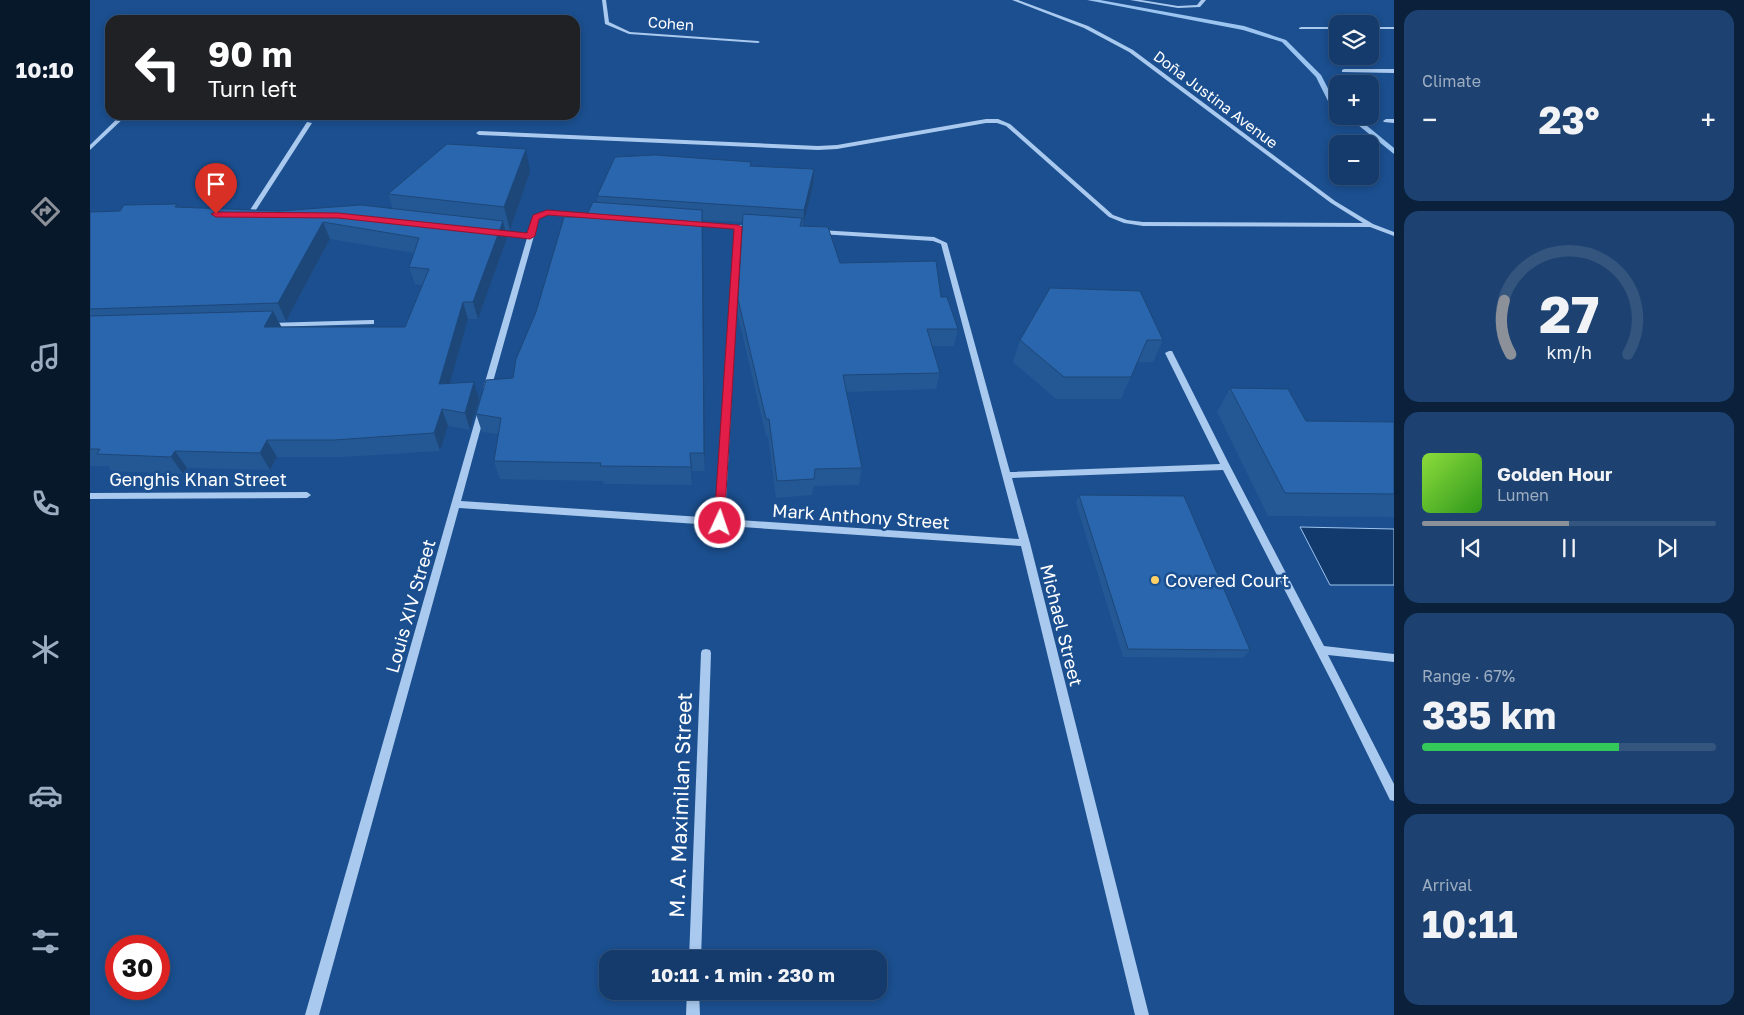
<!DOCTYPE html>
<meta charset="utf-8">
<style>
:root{--surface:#143b6b;--page:#1d4271;--text:#f1f3f6;--muted:#9dadc1;--line:#33557e;--accent:#8c9099}
body{margin:0;font-family:"Golos Text",sans-serif;background:var(--page);color:var(--text);height:100vh;display:flex;flex-direction:column;font-size:19px;white-space:nowrap}
*{box-sizing:border-box;margin:0}
p{font-size:16px;color:var(--muted)}
.icon{flex:none;width:28px;height:28px;fill:none;stroke:currentColor;stroke-width:2;stroke-linecap:round;stroke-linejoin:round}
.map{position:relative;flex:1;overflow:hidden}
.drawer{display:flex;flex-direction:column;gap:10px;padding:10px;background:#0b203b;width:350px}
.drawer>*{flex:none}
.hud{position:absolute;left:15px;top:15px;width:475px;height:105px;border-radius:15px;box-shadow:0 2px 8px #0003,0 0 0 1px var(--line);background:#202124;color:#fff;overflow:hidden}
.fabs{position:absolute;left:1239px;top:15px;display:grid;gap:10px}
.fabs a{display:grid;place-items:center;width:50px;height:50px;border-radius:10px;background:var(--surface);box-shadow:0 2px 8px #0003,0 0 0 1px var(--line);font-size:25px}
.speed{position:absolute;left:15px;top:935px;display:flex;gap:10px;font-size:25px;font-weight:700;text-align:center}
.speed>*{display:grid;place-content:center;width:65px;height:65px;border-radius:50%;background:var(--surface);box-shadow:0 2px 8px #0003,0 0 0 1px var(--line);line-height:1}
.speed .limit{border:8px solid #d22;background:#fff;color:#111}
.pin{position:absolute;display:grid;place-items:center;width:42px;height:42px;color:#fff;margin:-51px -21px;border-radius:50% 50% 50% 0;rotate:-45deg;box-shadow:0 0 5px #0007}
.pin .icon{rotate:45deg}
.me{position:absolute;width:55px;margin:-28px;rotate:3deg;stroke-linejoin:round;filter:drop-shadow(0 0 4px #0008)}
.turn{display:flex;align-items:center;gap:18px;height:105px;padding:0 20px;font-size:22px}
.turn .icon{width:65px;height:65px;stroke-width:2.5}
.turn b{display:block;font-size:35px;line-height:42px}
.big{font-size:38px;font-weight:700;line-height:1.1}
.drawer .card{flex:1;display:flex;flex-direction:column;justify-content:center;gap:8px;min-width:0;padding:0 18px;border-radius:15px;background:var(--page)}
.drawer .dial{align-items:center;gap:0}
.dial svg{height:130px;overflow:visible;fill:none;stroke:var(--line);stroke-width:7;stroke-linecap:round;text-anchor:middle}
.dial text{fill:var(--text);stroke:none}
.song{display:flex;align-items:center;gap:15px}
.cover{width:60px;height:60px;border-radius:8px;background:linear-gradient(135deg,hsl(90 70% 55%),hsl(110 70% 35%))}
.played{height:5px;border-radius:2px;background:linear-gradient(90deg,var(--accent) 50%,var(--line) 50%)}
.keys{display:flex;justify-content:space-around;direction:ltr}
.heat{display:flex;justify-content:space-between;align-items:center;font-size:28px;direction:ltr}
.charge{height:8px;border-radius:4px;background:linear-gradient(90deg,#34c759 67%,var(--line) 0)}
.trip{position:absolute;left:509px;top:950px;width:288px;height:50px;border-radius:15px;background:var(--surface);box-shadow:0 2px 8px #0003,0 0 0 1px var(--line);font-weight:700;line-height:50px;text-align:center}
main{display:flex;flex:1;min-height:0}
.tab-bar{display:flex;flex-direction:column;width:90px;justify-content:space-around;align-items:center;background:#08182b;color:var(--muted)}
.tab-bar .icon{width:35px;height:35px}
.tab-bar .selected{color:var(--accent)}
.tab-bar b{font-size:22px;color:var(--text)}
.map>svg:first-child{display:block}
.water{fill:#123a6d;stroke:#9cc4f0}
.lines{fill:none;stroke-linecap:round;stroke-linejoin:round}
.stream{fill:#9cc4f0;fill-rule:evenodd}
.minor{fill:#a9c9ee;fill-rule:evenodd}
.wall{fill:#245895;fill-rule:evenodd}
.shaded-wall{fill:#1d4779}
.building{fill:#2a66ad;stroke:#1d4779}
.route{fill:#e11d48;stroke:#92132f}
.poi-dot{fill:#ffd166;stroke:#1b4f8f;stroke-width:2}
.labels{text-anchor:middle;dominant-baseline:central;stroke-width:5;stroke-linejoin:round;paint-order:stroke}
.far-street-label{font-size:15px;fill:#fff;stroke:#1b4f8f}
.street-label{font-size:18px;fill:#fff;stroke:#1b4f8f}
.poi-label{font-size:18px;fill:#fff;stroke:#1b4f8f;text-anchor:start}
.near-street-label{font-size:21px;fill:#fff;stroke:#1b4f8f}
</style>
<main>
<nav class="tab-bar">
<b>10:10</b>
<svg class="icon selected" aria-label="directions" viewBox="0 0 24 24"><path d="M12 3l9 9-9 9-9-9zM9 14v-3h6M13 9l2 2-2 2"/></svg>
<svg class="icon" aria-label="music" viewBox="0 0 24 24"><path d="M9 18V5l10-2v13"/><circle cx="6" cy="18" r="3"/><circle cx="16" cy="16" r="3"/></svg>
<svg class="icon" aria-label="phone" viewBox="0 0 24 24"><path d="M5 4h4l2 5-3 2q2 4 5 5l2-3 5 2v4C11 20 4 13 5 4z"/></svg>
<svg class="icon" aria-label="climate" viewBox="0 0 24 24"><path d="M12 3v18M4 7l16 10M4 17L20 7"/></svg>
<svg class="icon" aria-label="car" viewBox="0 0 24 24"><path d="M5 17H2v-5l4-1 3-4h7l3 4 3 1v5h-3M9 17h6M6 11h13"/><circle cx="7" cy="17" r="2"/><circle cx="17" cy="17" r="2"/></svg>
<svg class="icon" aria-label="filters" viewBox="0 0 24 24"><path d="M4 7h16M4 17h16"/><circle cx="9" cy="7" r="2"/><circle cx="15" cy="17" r="2"/></svg>
</nav>
<div class="map">
<svg width="1304" height="1015" viewBox="0 0 1304 1015">
<rect width="100%" height="100%" fill="#1b4f8f"/>
<path class="water" d="M 1210,527 L 1304,529 L 1304,585 L 1240,585 Z"/>
<g class="lines">
<g class="stream">
<path d="M 997,0 L 1010,0 L 1154,26 L 1196,40 L 1231,75 L 1244,100 L 1248,102 L 1248,108 L 1238,101 L 1226,77 L 1192,42 L 1153,30 Z"/>
<path d="M 1257,116 L 1265,116 L 1304,148 L 1304,154 Z"/>
</g>
<g class="minor">
<path d="M 512,0 L 516,0 L 519,22 L 540,32 L 668,41 L 670,42 L 668,43 L 539,34 L 515,24 Z"/>
<path d="M 922,0 L 928,0 L 998,26 L 1043,50 L 1245,201 L 1283,224 L 1304,232 L 1304,236 L 1280,227 L 1053,226 L 1034,223 L 1019,217 L 916,126 L 907,123 L 896,123 L 747,149 L 728,150 L 389,135 L 386,133 L 389,131 L 728,146 L 747,145 L 896,119 L 908,119 L 920,124 L 1023,215 L 1037,220 L 1053,222 L 1273,223 L 1241,203 L 1039,52 L 994,28 Z"/>
<path d="M 1040,0 L 1051,0 L 1088,6 L 1107,5 L 1111,0 L 1116,0 L 1110,7 L 1088,8 Z"/>
<path d="M 1211,27 L 1248,27 L 1248,29 L 1209,29 L 1209,28 Z"/>
<rect x="1280" y="27" width="24" height="2"/>
<path d="M 1254,69 L 1304,69 L 1304,73 L 1252,72 L 1252,70 Z"/>
<path d="M 31,115 L 37,115 L 0,150 L 0,145 Z"/>
<path d="M 1296,119 L 1304,119 L 1304,123 L 1294,122 L 1293,121 Z"/>
<path d="M 217,122 L 222,123 L 164,213 L 159,214 L 158,213 Z"/>
<path d="M 457,211 L 508,215 L 511,217 L 508,219 L 458,215 L 449,218 L 401,389 L 400,391 L 394,391 L 393,389 L 437,238 L 404,234 L 401,232 L 404,230 L 438,234 L 444,216 Z"/>
<path d="M 603,222 L 662,226 L 665,228 L 662,230 L 651,229 L 635,519 L 929,539 L 851,244 L 843,241 L 730,234 L 727,232 L 730,230 L 844,237 L 857,243 L 920,472 L 1130,464 L 1075,353 L 1079,351 L 1082,351 L 1139,464 L 1234,646 L 1304,654 L 1304,662 L 1238,655 L 1304,784 L 1304,801 L 1300,800 L 1245,688 L 1133,470 L 922,478 L 940,543 L 1059,1015 L 1045,1015 L 931,546 L 369,508 L 229,1015 L 215,1015 L 389,407 L 395,407 L 396,409 L 371,501 L 626,518 L 645,229 L 601,225 L 601,223 Z"/>
<path d="M 281,320 L 284,320 L 284,324 L 179,327 L 175,325 L 179,323 Z"/>
<path d="M 217,492 L 221,495 L 217,498 L 0,499 L 0,493 Z"/>
<path d="M 616,649 L 620,650 L 621,653 L 611,959 L 599,959 L 611,653 L 612,650 Z"/>
<path d="M 597,991 L 609,991 L 610,1015 L 596,1015 Z"/>
</g>
</g>
<g class="wall">
<path d="M 661,162 L 661,166 L 723,185 L 713,226 L 750,263 L 851,297 L 868,329 L 864,346 L 842,346 L 850,373 L 846,389 L 756,392 L 772,468 L 769,485 L 724,486 L 722,495 L 686,498 L 678,436 L 676,436 L 648,316 L 648,299 L 652,222 L 613,220 L 615,471 L 602,471 L 602,485 L 514,484 L 513,481 L 410,479 L 404,461 L 408,434 L 392,432 L 386,414 L 423,378 L 496,217 L 508,203 L 507,196 Z"/>
<path d="M 440,172 L 420,230 L 415,230 L 417,238 L 388,319 L 378,319 L 360,383 L 384,382 L 389,399 L 380,430 L 358,426 L 350,451 L 253,457 L 187,457 L 180,470 L 97,468 L 93,474 L 21,471 L 18,466 L 0,466 L 0,212 L 30,211 L 89,207 L 189,211 L 303,209 L 298,194 ZM 240,239 L 324,253 L 319,267 L 325,284 L 332,285 L 315,327 L 191,327 L 188,321 L 196,321 Z"/>
<path d="M 930,340 L 1073,340 L 1063,362 L 1047,362 L 1031,399 L 966,399 L 923,362 Z"/>
<path d="M 1140,388 L 1216,421 L 1304,422 L 1304,517 L 1178,516 L 1127,412 Z"/>
<path d="M 989,495 L 1160,650 L 1153,658 L 1033,657 L 986,503 Z"/>
</g>
<g class="shaded-wall">
<path d="M 436,149 L 440,172 L 420,230 L 414,207 Z"/>
<path d="M 724,169 L 723,185 L 713,226 L 714,210 Z"/>
<path d="M 612,210 L 613,228 L 615,471 L 614,453 Z"/>
<path d="M 413,221 L 417,238 L 388,319 L 383,302 Z"/>
<path d="M 233,222 L 240,239 L 196,321 L 188,303 Z"/>
<path d="M 373,302 L 378,319 L 355,401 L 349,384 Z"/>
<path d="M 183,311 L 192,328 L 174,327 Z"/>
<path d="M 384,382 L 389,399 L 380,430 L 375,413 Z"/>
<path d="M 352,409 L 358,426 L 350,451 L 344,433 Z"/>
<path d="M 177,440 L 187,457 L 180,470 L 170,453 Z"/>
<path d="M 85,451 L 97,468 L 93,474 L 81,457 Z"/>
<path d="M 600,453 L 602,471 L 602,485 L 601,467 Z"/>
</g>
<g class="building">
<path d="M 357,144 L 436,149 L 414,207 L 298,194 Z"/>
<path d="M 565,155 L 661,162 L 660,166 L 724,169 L 714,210 L 507,196 L 525,157 Z"/>
<path d="M 503,202 L 612,210 L 614,453 L 600,453 L 601,467 L 510,466 L 511,463 L 404,461 L 411,418 L 386,414 L 396,380 L 423,378 L 426,359 L 446,312 L 474,217 L 496,217 Z"/>
<path d="M 87,204 L 85,207 L 189,211 L 271,205 L 413,221 L 383,302 L 373,302 L 349,384 L 384,382 L 375,413 L 352,409 L 344,433 L 244,440 L 177,440 L 170,453 L 85,451 L 81,457 L 7,454 L 10,449 L 0,449 L 0,316 L 183,311 L 174,327 L 315,327 L 339,269 L 319,267 L 329,238 L 233,222 L 188,303 L 0,309 L 0,212 L 30,211 L 34,205 Z"/>
<path d="M 653,214 L 712,218 L 710,226 L 738,227 L 750,263 L 846,261 L 851,297 L 857,297 L 868,329 L 837,329 L 850,373 L 753,375 L 772,468 L 725,469 L 724,479 L 687,481 L 679,419 L 676,419 L 648,299 Z"/>
<path d="M 960,288 L 1050,291 L 1073,340 L 1057,340 L 1041,377 L 974,377 L 930,340 Z"/>
<path d="M 1140,388 L 1198,389 L 1216,421 L 1304,422 L 1304,494 L 1195,493 Z"/>
<path d="M 989,495 L 1094,496 L 1160,650 L 1038,649 Z"/>
</g>
<path class="route" d="M 457,210 L 648,225 L 652,227 L 634,526 L 626,526 L 624,523 L 644,229 L 458,215 L 449,219 L 445,236 L 440,239 L 248,218 L 126,217 L 121,214 L 126,212 L 248,213 L 437,233 L 443,215 Z"/>
<circle class="poi-dot" cx="1065" cy="580" r="5"/>
<g class="labels">
<g class="far-street-label">
<text transform="translate(581 23) rotate(4)">Cohen</text>
<text transform="translate(1126 99) rotate(37)">Doña Justina Avenue</text>
</g>
<g class="street-label">
<text x="108" y="479">Genghis Khan Street</text>
<text transform="translate(771 516) rotate(4)">Mark Anthony Street</text>
<text transform="translate(320 606) rotate(-74)">Louis XIV Street</text>
<text transform="translate(972 625) rotate(76)">Michael Street</text>
</g>
<g class="poi-label">
<text x="1075" y="580">Covered Court</text>
</g>
<g class="near-street-label">
<text transform="translate(590 805) rotate(-88)">M. A. Maximilan Street</text>
</g>
</g>
</svg>
<div class="fabs">
<a><svg class="icon" aria-label="layers" viewBox="0 0 24 24"><path d="M12 4l9 5-9 5-9-5zM3 14l9 5 9-5"/></svg></a>
<a>+</a>
<a>−</a>
</div>
<div class="speed"><div class="limit">30</div></div>
<div class="pin" style="left:126px;top:214px;background:#d93025"><svg class="icon" aria-label="arrive" viewBox="0 0 24 24"><path d="M6 21V4h12l-3 4 3 4H6"/></svg></div>
<svg class="me" style="left:630px;top:523px" viewBox="-20 -20 40 40"><circle r="17" fill="#e11d48" stroke="#fff" stroke-width="3"/><path d="M0-11L8 9 0 5-8 9z" fill="#fff"/></svg>
<div class="trip">10:11 · 1 min · 230 m</div>
<div class="hud">
<div class="turn"><svg class="icon" aria-label="left" viewBox="0 0 24 24"><path d="M17 20v-9H6M10 6l-5 5 5 5"/></svg><div><b>90 m</b>Turn left</div></div>
</div>
</div>
<section class="drawer">
<div class="card"><p>Climate</p>
<div class="heat"><a>−</a><b class="big">23°</b><a>+</a></div>
</div>
<div class="card dial"><svg viewBox="0 0 100 80">
<path d="M14 69A42 42 0 1 1 86 69"/>
<path d="M14 69A42 42 0 0 1 10 36" stroke="#8c9099"/>
<text x="50" y="56" font-size="32" font-weight="700">27</text>
<text x="50" y="72" font-size="11">km/h</text>
</svg></div>
<div class="card">
<div class="song"><i class="cover"></i><div><b>Golden Hour</b><p>Lumen</p></div></div>
<div class="played"></div>
<div class="keys"><svg class="icon" aria-label="previous" viewBox="0 0 24 24"><path d="M18 5L8 12l10 7zM5 5v14"/></svg><svg class="icon" aria-label="pause" viewBox="0 0 24 24"><path d="M8 5v14M16 5v14"/></svg><svg class="icon" aria-label="next" viewBox="0 0 24 24"><path d="M6 5l10 7-10 7zM19 5v14"/></svg></div>
</div>
<div class="card"><p>Range · 67%</p><b class="big">335 km</b><div class="charge"></div></div>
<div class="card"><p>Arrival</p><b class="big">10:11</b></div>
</section>
</main>
